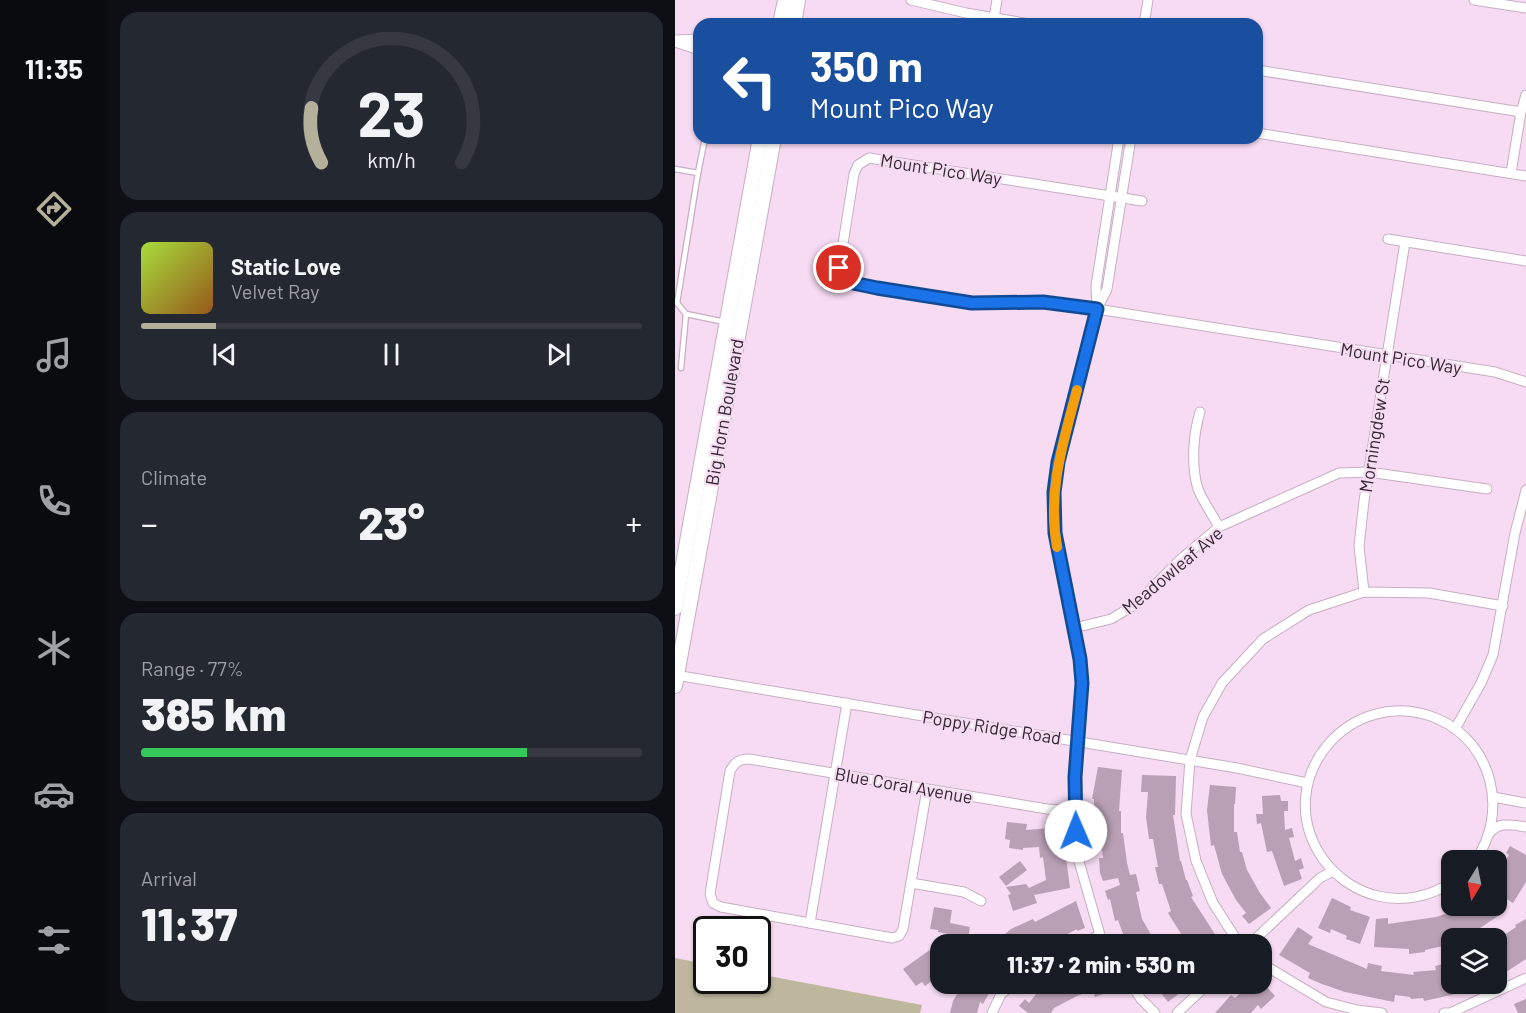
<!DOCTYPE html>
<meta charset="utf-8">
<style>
:root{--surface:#171b24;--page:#242831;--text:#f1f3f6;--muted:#9ea1a6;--line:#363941;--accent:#b4b09a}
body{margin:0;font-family:Barlow,sans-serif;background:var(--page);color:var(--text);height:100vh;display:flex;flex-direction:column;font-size:22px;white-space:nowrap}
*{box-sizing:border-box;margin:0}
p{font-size:20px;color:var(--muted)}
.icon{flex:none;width:33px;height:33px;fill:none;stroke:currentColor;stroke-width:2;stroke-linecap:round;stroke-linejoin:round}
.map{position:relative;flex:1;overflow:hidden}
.drawer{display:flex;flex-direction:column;gap:12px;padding:12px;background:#0d0f14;width:567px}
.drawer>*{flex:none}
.hud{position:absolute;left:18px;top:18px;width:570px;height:126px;border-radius:18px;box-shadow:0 2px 4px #0004;background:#1a4fa0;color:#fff;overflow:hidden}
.needle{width:39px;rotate:190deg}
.buttons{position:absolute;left:766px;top:850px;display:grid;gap:12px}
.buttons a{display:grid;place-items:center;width:66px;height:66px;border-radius:12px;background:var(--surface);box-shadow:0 2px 4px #0004;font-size:30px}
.speed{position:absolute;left:18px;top:916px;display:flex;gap:12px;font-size:30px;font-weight:700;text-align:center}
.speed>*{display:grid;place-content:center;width:78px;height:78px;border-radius:50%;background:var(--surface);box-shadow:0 2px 4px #0004;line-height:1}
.speed .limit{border:3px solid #111;border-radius:9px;background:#fff;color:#111}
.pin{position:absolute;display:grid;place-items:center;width:51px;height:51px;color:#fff;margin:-26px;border:3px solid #fff;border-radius:50%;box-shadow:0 2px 6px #0007}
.me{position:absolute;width:66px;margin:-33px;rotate:359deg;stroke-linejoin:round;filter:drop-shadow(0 0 4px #0008)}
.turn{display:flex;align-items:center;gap:21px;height:126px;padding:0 18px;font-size:27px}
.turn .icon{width:78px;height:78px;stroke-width:2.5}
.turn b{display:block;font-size:42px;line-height:51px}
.big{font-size:45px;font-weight:800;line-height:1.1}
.drawer .tile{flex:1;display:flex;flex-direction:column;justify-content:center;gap:9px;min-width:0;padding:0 21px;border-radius:18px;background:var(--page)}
.drawer .dial{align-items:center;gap:0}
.dial svg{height:156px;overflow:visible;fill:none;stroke:var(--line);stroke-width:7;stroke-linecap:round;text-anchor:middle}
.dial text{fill:var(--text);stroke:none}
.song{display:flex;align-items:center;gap:18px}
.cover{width:72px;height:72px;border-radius:9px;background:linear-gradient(135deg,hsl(80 70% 55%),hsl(30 70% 35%))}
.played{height:6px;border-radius:3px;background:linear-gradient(90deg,var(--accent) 15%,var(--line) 15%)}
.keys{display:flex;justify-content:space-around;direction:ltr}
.heat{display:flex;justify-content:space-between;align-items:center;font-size:33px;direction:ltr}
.charge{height:9px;border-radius:4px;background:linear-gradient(90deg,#34c759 77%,var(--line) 0)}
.trip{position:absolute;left:255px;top:934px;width:342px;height:60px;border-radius:18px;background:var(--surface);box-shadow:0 2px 4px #0004;font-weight:800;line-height:60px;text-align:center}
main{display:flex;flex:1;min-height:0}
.menu{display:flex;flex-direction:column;width:108px;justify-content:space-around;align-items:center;background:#090b0e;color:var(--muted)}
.menu .icon{width:42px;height:42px}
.menu .selected{color:var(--accent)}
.menu b{font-size:27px;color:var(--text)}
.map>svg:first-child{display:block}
.green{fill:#beb79e}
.building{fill:#b9a0b5}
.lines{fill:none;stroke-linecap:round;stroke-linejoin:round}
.service-casing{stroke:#c8aec3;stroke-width:7}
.minor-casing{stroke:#c8aec3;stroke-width:11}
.secondary-casing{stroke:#c8aec3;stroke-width:16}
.service{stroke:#fff;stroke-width:4.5}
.minor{stroke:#fff;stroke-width:9}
.secondary{stroke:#fff;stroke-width:14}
.route-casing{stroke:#114b97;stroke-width:15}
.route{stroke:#1a73e8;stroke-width:10}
.slow{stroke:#f59e0b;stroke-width:10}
.labels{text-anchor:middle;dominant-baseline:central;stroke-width:4.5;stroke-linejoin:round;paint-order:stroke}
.street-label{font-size:18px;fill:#312730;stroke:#f6dbf2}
</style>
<main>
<nav class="menu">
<b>11:35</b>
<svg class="icon selected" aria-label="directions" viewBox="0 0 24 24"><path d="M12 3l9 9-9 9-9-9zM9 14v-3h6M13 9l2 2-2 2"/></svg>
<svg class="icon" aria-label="music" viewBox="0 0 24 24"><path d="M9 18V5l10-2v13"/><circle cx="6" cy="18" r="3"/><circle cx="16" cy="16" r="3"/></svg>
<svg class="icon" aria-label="phone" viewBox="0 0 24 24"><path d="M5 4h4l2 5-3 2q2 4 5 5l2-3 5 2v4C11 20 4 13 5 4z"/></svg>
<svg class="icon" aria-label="climate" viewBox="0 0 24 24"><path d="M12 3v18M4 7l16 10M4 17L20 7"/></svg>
<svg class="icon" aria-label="car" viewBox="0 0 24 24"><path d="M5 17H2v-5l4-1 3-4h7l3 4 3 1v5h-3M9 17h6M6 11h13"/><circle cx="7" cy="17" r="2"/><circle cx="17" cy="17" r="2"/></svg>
<svg class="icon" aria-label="filters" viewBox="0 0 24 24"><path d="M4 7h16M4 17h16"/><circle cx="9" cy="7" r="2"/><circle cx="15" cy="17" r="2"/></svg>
</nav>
<section class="drawer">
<div class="tile dial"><svg viewBox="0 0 100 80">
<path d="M14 69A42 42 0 1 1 86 69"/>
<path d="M14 69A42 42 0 0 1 9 41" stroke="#b4b09a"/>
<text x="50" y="56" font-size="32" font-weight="700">23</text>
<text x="50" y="72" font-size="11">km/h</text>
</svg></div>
<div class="tile">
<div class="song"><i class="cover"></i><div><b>Static Love</b><p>Velvet Ray</p></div></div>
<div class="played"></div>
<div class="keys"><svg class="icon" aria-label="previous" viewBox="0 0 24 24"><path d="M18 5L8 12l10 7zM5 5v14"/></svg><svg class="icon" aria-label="pause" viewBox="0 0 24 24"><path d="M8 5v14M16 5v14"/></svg><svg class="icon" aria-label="next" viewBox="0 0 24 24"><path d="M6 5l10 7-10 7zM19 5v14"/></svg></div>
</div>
<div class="tile"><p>Climate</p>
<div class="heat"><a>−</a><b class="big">23°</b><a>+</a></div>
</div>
<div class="tile"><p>Range · 77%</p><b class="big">385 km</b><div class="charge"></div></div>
<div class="tile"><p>Arrival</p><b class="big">11:37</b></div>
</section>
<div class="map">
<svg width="851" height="1013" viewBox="0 0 851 1013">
<rect width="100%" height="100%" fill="#f6dbf2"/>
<path class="green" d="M 0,958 L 31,964 L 32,981 L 82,981 L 83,974 L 247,1005 L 245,1013 L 0,1013 Z"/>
<g class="building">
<path d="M 423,767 L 447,770 L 444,811 L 446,811 L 446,833 L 448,833 L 452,863 L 455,875 L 461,874 L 465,891 L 461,892 L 467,919 L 482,945 L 452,945 L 443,920 L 440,921 L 435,899 L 433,900 L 430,891 L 445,885 L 443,878 L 428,881 L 425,873 L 424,858 L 428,858 L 426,841 L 420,841 L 419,799 L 417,799 Z"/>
<path d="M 467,775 L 501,776 L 500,815 L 498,815 L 505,861 L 506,861 L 511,880 L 512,880 L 518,896 L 516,897 L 547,945 L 513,945 L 493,913 L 496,911 L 487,884 L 484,884 L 480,867 L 483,867 L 478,839 L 474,839 L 471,817 L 473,792 L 466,792 Z"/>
<path d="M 535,785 L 561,787 L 560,804 L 559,804 L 559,832 L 562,832 L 565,852 L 567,852 L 572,870 L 585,893 L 596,908 L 574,924 L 567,916 L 571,913 L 561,900 L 547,874 L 539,845 L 536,846 L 532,810 Z"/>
<path d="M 605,795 L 606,801 L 613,801 L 613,811 L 609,811 L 610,830 L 617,828 L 619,837 L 614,838 L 620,861 L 626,858 L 629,868 L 624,870 L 627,879 L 609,886 L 597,851 L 592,852 L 586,823 L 582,824 L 581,814 L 588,814 L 587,796 Z"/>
<path d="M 332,822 L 352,824 L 351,830 L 387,827 L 395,888 L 359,895 L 362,903 L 338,911 L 333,895 L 336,894 L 331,887 L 351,884 L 354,888 L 371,880 L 368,857 L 365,858 L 364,847 L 348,848 L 348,850 L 334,848 L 335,840 L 330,839 Z"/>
<path d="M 835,846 L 851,855 L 851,882 L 838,903 L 822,893 L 822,873 L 834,855 L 831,853 Z"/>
<path d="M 345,861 L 352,870 L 331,886 L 324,877 Z"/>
<path d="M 657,898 L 676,907 L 675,910 L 695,917 L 685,944 L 671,939 L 672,936 L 656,929 L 655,933 L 643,928 Z"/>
<path d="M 401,901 L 410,928 L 402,931 L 402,929 L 375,943 L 374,941 L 365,945 L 317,945 L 336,929 L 358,919 L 360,922 Z"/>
<path d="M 784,906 L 825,906 L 829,912 L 805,928 L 806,930 L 777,939 L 777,944 L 750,950 L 750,952 L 734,954 L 734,949 L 699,947 L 701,919 L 713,918 L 713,924 L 761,917 L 785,909 Z"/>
<path d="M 259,907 L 277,910 L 275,923 L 295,927 L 292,945 L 271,940 L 279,935 L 263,932 L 263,930 L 255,929 Z"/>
<path d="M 851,919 L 851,959 L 822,978 L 822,940 L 841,927 L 840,925 Z"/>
<path d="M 623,927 L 638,937 L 633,944 L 692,969 L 693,963 L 707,966 L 706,971 L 739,975 L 738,972 L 761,970 L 760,966 L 777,962 L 777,984 L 783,984 L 785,993 L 749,1001 L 748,998 L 736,999 L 735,997 L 720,995 L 719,1002 L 670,992 L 647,984 L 633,978 L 635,973 L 604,955 Z"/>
<path d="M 259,947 L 266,957 L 266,974 L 250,986 L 247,982 L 241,986 L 228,969 Z"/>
<path d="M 288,984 L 310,984 L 317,988 L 308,1004 L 305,1002 L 302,1013 L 275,1013 L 278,1001 Z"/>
<path d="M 369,984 L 435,984 L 437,991 L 420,997 L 418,990 L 402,996 L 379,1008 L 376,1013 L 353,1013 L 344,1006 L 350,999 L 354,1003 Z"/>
<path d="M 488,984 L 517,984 L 493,1002 L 482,988 Z"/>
<path d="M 575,984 L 589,984 L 600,996 L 586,1009 L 583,1005 L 576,1013 L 540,1013 L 556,995 L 560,998 Z"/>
<path d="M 851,999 L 851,1013 L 843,1013 L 839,1004 Z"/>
</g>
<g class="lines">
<g class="service-casing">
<g id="service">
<path d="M 0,169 L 23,173 L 30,138"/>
<path d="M 23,173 L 2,303 L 11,314 L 50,322"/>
<path d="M 6,368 L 11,314"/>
</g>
</g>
<g class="minor-casing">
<g id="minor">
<path d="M 236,0 L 291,13 L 355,24"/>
<path d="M 799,0 L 851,8"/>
<path d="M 319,18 L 322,0"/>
<path d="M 469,24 L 473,0"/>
<path d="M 0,40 L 24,39"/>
<path d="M 0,42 L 24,50"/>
<path d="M 582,70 L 846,112"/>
<path d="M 582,133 L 851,176"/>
<path d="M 836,173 L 846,112 L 851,95"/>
<path d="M 467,201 L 194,158 L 183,165 L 179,174 L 165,263 C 164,275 170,282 181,285 C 222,291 264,302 306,304 C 334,306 362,301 390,304 L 820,372 L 851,382"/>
<path d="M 713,239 L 851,261"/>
<path d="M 422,309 L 432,289 L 456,138"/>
<path d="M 525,412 C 518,435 516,466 523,489 C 528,502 538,515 544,527"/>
<path d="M 689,592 L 684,546 L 689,501 L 730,242"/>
<path d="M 399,628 L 436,619 L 461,604 L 506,559 L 544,527 L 664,473 L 694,472 L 812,489"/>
<path d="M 0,675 L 562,768 L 632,783"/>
<path d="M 780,729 L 806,683 L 818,655 L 840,533 L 851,490"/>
<path d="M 252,789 L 228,929 L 224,936 L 217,938 L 46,907 L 38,903 L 35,894 L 55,771 C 60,762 64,759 74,759 L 372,809 L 400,811"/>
<path d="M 818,797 L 851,803"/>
<path d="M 814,834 C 823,821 837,825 851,827"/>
<path d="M 777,882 C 755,897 728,902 703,896 C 681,891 661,877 648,859 C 593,780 676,682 763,719 C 818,743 834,813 800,861"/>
<path d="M 236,883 L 289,892 L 306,901"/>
<path d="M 135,923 L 172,703"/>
<path d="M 405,945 L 425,935"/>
<path d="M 431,945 L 425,935 L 401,851 L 400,777 L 407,683 L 405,659 L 382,545 L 378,507 L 383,462 L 422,309 L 421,286 L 444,138"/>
<path d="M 565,945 L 538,903 L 521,861 L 511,814 L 515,760 L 528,717 L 547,683 L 588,639 L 634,610 L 689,592 L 754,593 L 828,606"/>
<path d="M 574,945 L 645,878 L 658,871"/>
<path d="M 586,963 L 651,1002 L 682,1010 L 707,1013"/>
<path d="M 456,984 L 466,999 L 480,1013"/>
<path d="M 317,1013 L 326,994 L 339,984"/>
<path d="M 502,1013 L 533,984"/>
<path d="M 769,1013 L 775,1013 L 851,978"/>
</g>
</g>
<g class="secondary-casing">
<g id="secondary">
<path d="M 105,24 L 110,0"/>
<path d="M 119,24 L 123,0"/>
<path d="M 0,608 L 85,138"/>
<path d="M 0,686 L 99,138"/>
</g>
</g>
<use href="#service" class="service"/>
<use href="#minor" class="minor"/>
<use href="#secondary" class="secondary"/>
</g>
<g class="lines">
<g class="route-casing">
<path id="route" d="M 164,268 L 167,276 L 173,282 L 202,288 L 297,303 L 368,302 L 422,309 L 383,462 L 379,492 L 380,533 L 405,659 L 407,683 L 400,777 L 401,831"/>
</g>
<use href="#route" class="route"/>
<path class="slow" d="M 382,547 C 372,492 388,443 402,390"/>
</g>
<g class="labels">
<g class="street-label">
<text transform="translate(266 169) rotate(9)">Mount Pico Way</text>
<text transform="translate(726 358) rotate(9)">Mount Pico Way</text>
<text transform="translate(49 412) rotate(-80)">Big Horn Boulevard</text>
<text transform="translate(699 435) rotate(-81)">Morningdew St</text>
<text transform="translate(497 570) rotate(-40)">Meadowleaf Ave</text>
<text transform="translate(317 727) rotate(9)">Poppy Ridge Road</text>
<text transform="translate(229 785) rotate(10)">Blue Coral Avenue</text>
</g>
</g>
</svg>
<div class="buttons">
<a><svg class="needle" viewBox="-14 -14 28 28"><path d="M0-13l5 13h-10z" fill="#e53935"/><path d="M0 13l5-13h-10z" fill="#9ea1a6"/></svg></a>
<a><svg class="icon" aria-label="layers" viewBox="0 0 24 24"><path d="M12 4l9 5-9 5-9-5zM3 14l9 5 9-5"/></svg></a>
</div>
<div class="speed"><div class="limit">30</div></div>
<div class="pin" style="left:164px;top:268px;background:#d93025"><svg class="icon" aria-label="arrive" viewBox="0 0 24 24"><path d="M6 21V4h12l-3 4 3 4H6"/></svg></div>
<svg class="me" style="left:401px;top:831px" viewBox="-20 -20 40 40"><circle r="19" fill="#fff"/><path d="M0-13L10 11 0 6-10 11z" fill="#1a73e8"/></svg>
<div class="trip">11:37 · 2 min · 530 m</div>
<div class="hud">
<div class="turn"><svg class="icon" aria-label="left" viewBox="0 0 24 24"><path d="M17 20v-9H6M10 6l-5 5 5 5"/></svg><div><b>350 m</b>Mount Pico Way</div></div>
</div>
</div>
</main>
